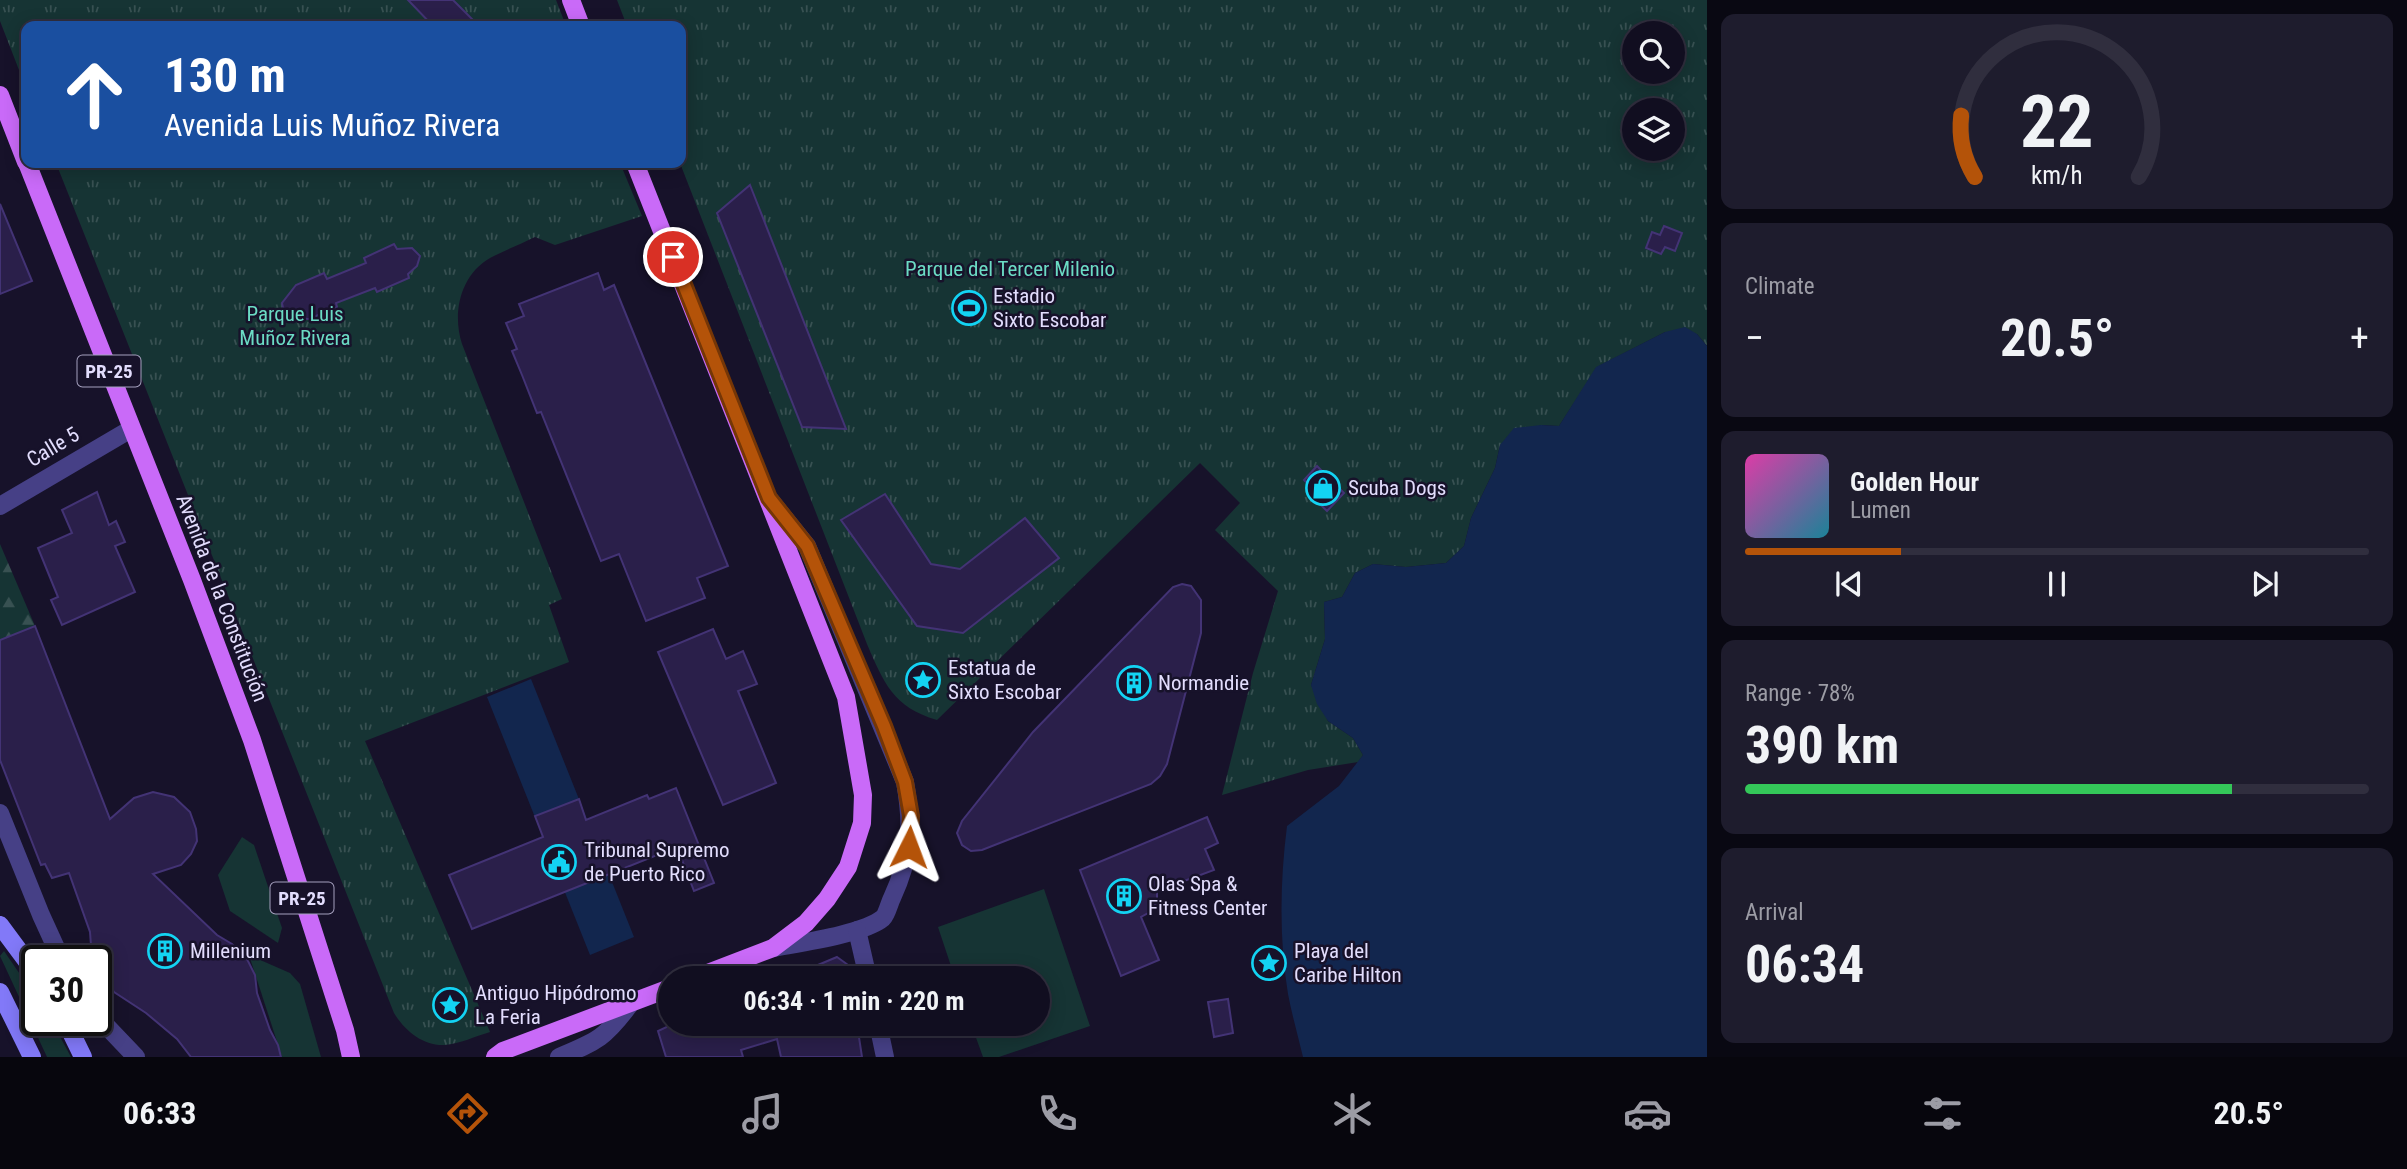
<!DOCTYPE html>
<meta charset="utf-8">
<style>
:root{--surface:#110e20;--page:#1e1c2d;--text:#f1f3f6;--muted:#9c9ca5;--line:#302e3e;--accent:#b45309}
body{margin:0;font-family:"Roboto Condensed",sans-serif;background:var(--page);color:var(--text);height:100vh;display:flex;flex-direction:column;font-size:26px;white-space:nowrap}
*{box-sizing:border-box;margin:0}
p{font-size:23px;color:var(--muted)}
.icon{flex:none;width:38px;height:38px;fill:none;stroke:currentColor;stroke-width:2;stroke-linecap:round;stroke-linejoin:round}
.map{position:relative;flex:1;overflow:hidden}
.details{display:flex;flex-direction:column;gap:14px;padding:14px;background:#090812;width:700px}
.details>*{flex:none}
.hud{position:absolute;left:21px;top:21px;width:665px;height:147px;border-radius:14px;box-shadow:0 4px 18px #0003,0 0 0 2px var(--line);background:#1a4fa0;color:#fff;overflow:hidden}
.controls{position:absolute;left:1622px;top:21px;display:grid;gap:14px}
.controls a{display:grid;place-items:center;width:63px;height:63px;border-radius:50%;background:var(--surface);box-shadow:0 4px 18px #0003,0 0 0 2px var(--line);font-size:35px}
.speed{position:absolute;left:21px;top:945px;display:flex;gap:14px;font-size:35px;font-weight:700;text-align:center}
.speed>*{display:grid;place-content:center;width:91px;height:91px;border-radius:50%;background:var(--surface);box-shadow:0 4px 18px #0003,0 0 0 2px var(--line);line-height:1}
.speed .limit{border:4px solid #111;border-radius:10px;background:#fff;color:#111}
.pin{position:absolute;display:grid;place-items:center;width:60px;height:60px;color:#fff;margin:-30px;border:4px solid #fff;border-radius:50%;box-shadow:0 2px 7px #0007}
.me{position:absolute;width:77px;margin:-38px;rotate:3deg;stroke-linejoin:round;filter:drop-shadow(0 0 5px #0008)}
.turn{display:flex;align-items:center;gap:24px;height:147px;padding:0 28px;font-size:32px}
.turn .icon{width:91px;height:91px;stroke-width:2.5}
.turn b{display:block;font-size:49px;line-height:60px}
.big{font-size:52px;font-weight:700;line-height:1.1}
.details .card{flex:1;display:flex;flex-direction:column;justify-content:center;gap:10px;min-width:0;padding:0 24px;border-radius:14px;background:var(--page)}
.details .dial{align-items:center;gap:0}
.dial svg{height:182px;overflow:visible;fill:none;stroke:var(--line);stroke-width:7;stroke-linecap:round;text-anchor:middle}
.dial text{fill:var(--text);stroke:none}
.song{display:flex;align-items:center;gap:21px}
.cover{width:84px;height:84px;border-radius:10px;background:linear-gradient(135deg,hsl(320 70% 55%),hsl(190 70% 35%))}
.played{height:7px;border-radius:4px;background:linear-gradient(90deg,var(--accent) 25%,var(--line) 25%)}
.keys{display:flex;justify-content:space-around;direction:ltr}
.heat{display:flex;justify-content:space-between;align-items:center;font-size:38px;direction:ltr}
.charge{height:10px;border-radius:5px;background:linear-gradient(90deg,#34c759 78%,var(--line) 0)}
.trip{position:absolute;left:658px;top:966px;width:392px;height:70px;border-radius:35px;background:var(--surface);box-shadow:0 4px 18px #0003,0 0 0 2px var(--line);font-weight:700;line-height:70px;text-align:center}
.tab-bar{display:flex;height:112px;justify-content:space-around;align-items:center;background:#07060d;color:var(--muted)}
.tab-bar .icon{width:49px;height:49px}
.tab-bar .current{color:var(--accent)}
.tab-bar b{font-size:32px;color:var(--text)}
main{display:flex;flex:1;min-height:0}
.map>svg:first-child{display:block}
.grass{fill:#163434}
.forest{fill:url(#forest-firs)}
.park{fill:url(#park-tufts);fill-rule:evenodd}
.water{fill:#12264e}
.building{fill:#2a1f4a;stroke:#433375;stroke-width:2}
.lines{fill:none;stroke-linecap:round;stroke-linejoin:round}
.minor{stroke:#464086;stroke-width:18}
.secondary{stroke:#8279f8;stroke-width:18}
.primary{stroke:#c96af8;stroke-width:18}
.route-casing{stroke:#753606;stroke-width:18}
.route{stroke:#b45309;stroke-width:12}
.labels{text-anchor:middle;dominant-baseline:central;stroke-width:5;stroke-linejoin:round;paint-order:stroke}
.shield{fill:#17122a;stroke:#a5a0be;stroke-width:2}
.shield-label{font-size:19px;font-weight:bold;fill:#e2ddfd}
.park-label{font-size:21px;fill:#6bdbc4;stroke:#17122a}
.poi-label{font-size:21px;fill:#e2ddfd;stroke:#17122a;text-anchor:start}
.street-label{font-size:21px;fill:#e2ddfd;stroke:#17122a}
</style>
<main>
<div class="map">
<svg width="1707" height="1057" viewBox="0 0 1707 1057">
<defs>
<pattern id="forest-firs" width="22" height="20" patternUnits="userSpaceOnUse" patternTransform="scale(1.75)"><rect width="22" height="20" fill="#163434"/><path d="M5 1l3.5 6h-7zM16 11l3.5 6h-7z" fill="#385152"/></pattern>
<pattern id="park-tufts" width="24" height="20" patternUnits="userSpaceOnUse" patternTransform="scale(1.75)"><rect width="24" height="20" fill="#163434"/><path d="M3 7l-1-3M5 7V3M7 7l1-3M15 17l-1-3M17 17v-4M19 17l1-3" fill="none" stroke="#385152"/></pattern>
</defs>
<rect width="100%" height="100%" fill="#17122a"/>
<g class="grass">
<path d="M 242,837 L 254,845 L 282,928 L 278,943 L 230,911 L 218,875 Z"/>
<path d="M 1044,889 L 1090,1026 L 999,1057 L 983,1057 L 971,1024 L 1038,1024 L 1038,978 L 955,978 L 938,927 Z"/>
<path d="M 4,951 L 37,999 L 37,1020 L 51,1020 L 71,1057 L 47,1057 L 0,956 Z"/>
<path d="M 249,955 L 290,973 L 300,984 L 321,1057 L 282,1057 Z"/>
</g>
<path class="forest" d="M 0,544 L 35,626 L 0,640 Z"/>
<g class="park">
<path d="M 0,0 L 556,0 L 566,26 L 26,26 L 26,88 L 0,21 Z"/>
<path d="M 617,0 L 1707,0 L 1707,346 L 1697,334 L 1665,332 L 1597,367 L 1559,426 L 1541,425 L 1500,445 L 1495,468 L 1471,518 L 1464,546 L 1446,563 L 1406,567 L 1373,564 L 1355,573 L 1342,597 L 1324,602 L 1325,639 L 1311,685 L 1328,721 L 1353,738 L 1363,755 L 1358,762 L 1308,770 L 1222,795 L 1253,673 L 1278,591 L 1215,530 L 1240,503 L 1200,463 L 937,720 C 893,707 884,683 867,644 L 680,163 L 681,26 L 627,26 ZM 1634,33 L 1673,33 L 1673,72 L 1634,72 ZM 1634,110 L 1673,110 L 1673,149 L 1634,149 Z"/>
<path d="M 56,163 L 620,163 L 642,216 L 555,245 L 535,237 C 521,244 505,250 490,258 C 460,275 452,314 462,344 L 562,599 L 549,605 L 569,662 L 365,741 L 490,1032 C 476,1036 459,1044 445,1045 C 423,1046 405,1031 394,1013 Z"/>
</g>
<g class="water">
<path d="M 1685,327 L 1697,334 L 1707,346 L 1707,1057 L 1303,1057 C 1298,1036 1292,1015 1288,994 C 1279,939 1280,881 1287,826 L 1339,786 L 1363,755 L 1353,738 L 1328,721 L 1317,704 L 1311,685 L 1325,639 L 1324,602 L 1342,597 L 1355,573 L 1373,564 L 1406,567 L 1446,563 L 1464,546 L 1471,518 L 1495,468 L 1500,445 L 1514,428 L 1541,425 L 1559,426 L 1596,367 L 1665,332 Z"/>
<path d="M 531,679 L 634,937 L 590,955 L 487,697 Z"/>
</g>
<g class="building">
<path d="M 408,0 L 453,0 L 479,26 L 433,26 Z"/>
<path d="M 750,185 L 846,429 L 802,427 L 717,213 Z"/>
<path d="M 0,204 L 32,281 L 0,294 Z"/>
<path d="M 1664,226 L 1682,233 L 1675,251 L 1665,247 L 1661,254 L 1646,248 L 1652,232 L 1660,235 Z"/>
<path d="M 394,244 L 397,249 L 412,248 L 420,256 L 417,266 L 408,274 L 409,278 L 377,292 L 375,288 L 336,303 L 337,307 L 309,319 L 290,318 L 284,313 L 282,303 L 296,285 L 324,273 L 327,279 L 366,263 L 364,258 Z"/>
<path d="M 598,273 L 604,290 L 614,285 L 728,566 L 697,578 L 705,598 L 646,621 L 619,554 L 601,561 L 541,412 L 537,413 L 522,375 L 512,351 L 517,349 L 506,323 L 524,316 L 519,304 Z"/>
<path d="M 1317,466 L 1344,493 L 1327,511 L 1309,494 L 1313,489 L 1304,480 Z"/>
<path d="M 97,492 L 109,525 L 116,521 L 125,542 L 115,546 L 135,592 L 62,625 L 51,600 L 58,597 L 38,548 L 72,533 L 62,510 Z"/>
<path d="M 885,494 L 931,564 L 960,569 L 1025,518 L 1059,558 L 963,633 L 917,626 L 841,520 Z"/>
<path d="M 1182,584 L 1191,586 L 1201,600 L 1201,633 L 1167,764 L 1160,776 L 1151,784 L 982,850 L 971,851 L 962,845 L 957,833 L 962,821 L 1033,732 L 1173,587 Z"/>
<path d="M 35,626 L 110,819 L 134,798 L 153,792 L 174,797 L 190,812 L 196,829 L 197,841 L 191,854 L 181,865 L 153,874 L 217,935 L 232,944 L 246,957 L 255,975 L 257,993 L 270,1030 L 278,1045 L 281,1057 L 191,1057 L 177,1039 L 146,1013 L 114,992 L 105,981 L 96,966 L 96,961 L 92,959 L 90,932 L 69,873 L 52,878 L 45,864 L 41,865 L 0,760 L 0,640 Z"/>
<path d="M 713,629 L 726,659 L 743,651 L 757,684 L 738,691 L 776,783 L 723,805 L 658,652 Z"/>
<path d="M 676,788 L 714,883 L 694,891 L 677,847 L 472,929 L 449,875 L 543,837 L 535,816 L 579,799 L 586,820 L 647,795 L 649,799 Z"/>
<path d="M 1207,817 L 1218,843 L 1205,849 L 1214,870 L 1157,891 L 1157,902 L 1150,912 L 1141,917 L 1159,960 L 1121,976 L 1080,870 Z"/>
<path d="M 837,957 L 855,970 L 856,978 L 787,978 Z"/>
<path d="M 1228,999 L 1233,1033 L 1214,1037 L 1208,1002 Z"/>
<path d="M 673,1024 L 857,1024 L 862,1057 L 781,1057 L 777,1039 L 741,1050 L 743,1057 L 666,1057 L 658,1031 Z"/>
</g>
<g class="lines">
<g class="minor">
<path d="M 770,500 L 807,546 L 905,782 C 913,826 911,857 892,898 C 889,904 887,914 883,918 C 864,934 799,943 773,948"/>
<path d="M 0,506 L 131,429"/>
<path d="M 0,813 L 41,915 L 62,961"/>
<path d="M 857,930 L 868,978"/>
<path d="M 96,1015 L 136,1057"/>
<path d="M 878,1024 L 885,1057"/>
<path d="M 559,1057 C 598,1041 605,1038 631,1003"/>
</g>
<g class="secondary">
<path d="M 0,925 L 37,975"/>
<path d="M 0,992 L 32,1057"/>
<path d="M 65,1020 L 83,1057"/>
</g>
<g class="primary">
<path d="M 571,0 L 581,26"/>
<path d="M 0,95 L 26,162"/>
<path d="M 27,163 L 192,580 L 252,740 L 345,1030 L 351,1057"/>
<path d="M 635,163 L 846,697 L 863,795 L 862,823 L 848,867 L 827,899 L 806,923 L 773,948 L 695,978"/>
<path d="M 495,1057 L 503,1051 L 670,988"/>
</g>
</g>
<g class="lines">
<g class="route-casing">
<path id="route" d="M 673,257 L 769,498 L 807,546 L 884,726 L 905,782 L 911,816 L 909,847"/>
</g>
<use href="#route" class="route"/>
</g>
<defs>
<g id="stadium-ring" transform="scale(1.75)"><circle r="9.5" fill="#17122a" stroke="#13d3f3" stroke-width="1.5"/><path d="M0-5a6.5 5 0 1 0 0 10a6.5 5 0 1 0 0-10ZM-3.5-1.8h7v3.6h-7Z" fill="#13d3f3"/></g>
<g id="shop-ring" transform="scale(1.75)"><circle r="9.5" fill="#17122a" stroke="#13d3f3" stroke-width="1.5"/><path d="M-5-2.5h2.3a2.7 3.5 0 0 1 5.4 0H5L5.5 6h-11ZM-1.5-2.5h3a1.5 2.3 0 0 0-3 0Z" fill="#13d3f3"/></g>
<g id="sight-ring" transform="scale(1.75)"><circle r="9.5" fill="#17122a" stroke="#13d3f3" stroke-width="1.5"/><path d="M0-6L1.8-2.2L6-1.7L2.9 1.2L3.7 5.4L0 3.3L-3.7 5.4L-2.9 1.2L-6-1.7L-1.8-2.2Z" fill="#13d3f3"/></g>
<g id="building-ring" transform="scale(1.75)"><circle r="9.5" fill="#17122a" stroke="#13d3f3" stroke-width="1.5"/><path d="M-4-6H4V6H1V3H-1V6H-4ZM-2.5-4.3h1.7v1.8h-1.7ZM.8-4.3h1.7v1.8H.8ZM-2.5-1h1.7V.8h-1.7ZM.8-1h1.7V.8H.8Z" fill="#13d3f3"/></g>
<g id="civic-ring" transform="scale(1.75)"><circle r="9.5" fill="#17122a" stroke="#13d3f3" stroke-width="1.5"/><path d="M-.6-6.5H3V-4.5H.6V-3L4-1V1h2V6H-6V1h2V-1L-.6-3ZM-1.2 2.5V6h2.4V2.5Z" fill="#13d3f3"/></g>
</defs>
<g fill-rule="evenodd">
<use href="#stadium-ring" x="969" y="308"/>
<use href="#shop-ring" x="1323" y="488"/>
<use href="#sight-ring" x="923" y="680"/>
<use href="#building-ring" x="1134" y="683"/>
<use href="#civic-ring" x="559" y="862"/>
<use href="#building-ring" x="1124" y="896"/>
<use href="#building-ring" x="165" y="951"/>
<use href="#sight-ring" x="1269" y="963"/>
<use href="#sight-ring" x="450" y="1005"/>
</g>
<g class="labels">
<g class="shield">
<rect x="77.5" y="355.5" width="63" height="31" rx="5"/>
<rect x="270.5" y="882.5" width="63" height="31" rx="5"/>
</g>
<g class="shield-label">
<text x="109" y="371">PR-25</text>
<text x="302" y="898">PR-25</text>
</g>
<g class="park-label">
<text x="1010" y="269">Parque del Tercer Milenio</text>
<text x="295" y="314">Parque Luis<tspan x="295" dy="24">Muñoz Rivera</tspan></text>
</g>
<g class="poi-label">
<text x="993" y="296">Estadio<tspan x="993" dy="24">Sixto Escobar</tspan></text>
<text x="1348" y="488">Scuba Dogs</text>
<text x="948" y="668">Estatua de<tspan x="948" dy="24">Sixto Escobar</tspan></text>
<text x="1158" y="683">Normandie</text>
<text x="584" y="850">Tribunal Supremo<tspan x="584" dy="24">de Puerto Rico</tspan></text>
<text x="1148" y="884">Olas Spa &amp;<tspan x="1148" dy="24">Fitness Center</tspan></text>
<text x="190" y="951">Millenium</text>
<text x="1294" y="951">Playa del<tspan x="1294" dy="24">Caribe Hilton</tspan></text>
<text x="475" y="993">Antiguo Hipódromo<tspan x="475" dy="24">La Feria</tspan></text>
</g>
<g class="street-label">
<text transform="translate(53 447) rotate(-31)">Calle 5</text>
<text transform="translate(222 598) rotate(69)">Avenida de la Constitución</text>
</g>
</g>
</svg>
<div class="controls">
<a><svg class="icon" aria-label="search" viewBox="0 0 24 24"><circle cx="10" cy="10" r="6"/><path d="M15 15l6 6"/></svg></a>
<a><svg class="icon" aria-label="layers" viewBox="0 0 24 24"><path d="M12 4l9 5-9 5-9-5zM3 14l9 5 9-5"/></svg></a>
</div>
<div class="speed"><div class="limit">30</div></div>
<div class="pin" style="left:673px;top:257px;background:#d93025"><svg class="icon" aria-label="arrive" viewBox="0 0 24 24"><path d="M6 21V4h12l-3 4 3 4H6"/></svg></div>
<svg class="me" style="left:909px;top:847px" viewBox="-20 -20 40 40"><path d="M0-17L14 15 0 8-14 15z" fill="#b45309" stroke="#fff" stroke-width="4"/></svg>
<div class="trip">06:34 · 1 min · 220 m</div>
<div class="hud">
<div class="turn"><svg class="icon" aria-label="ahead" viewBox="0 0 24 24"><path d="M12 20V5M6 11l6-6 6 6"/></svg><div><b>130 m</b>Avenida Luis Muñoz Rivera</div></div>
</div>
</div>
<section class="details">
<div class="card dial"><svg viewBox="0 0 100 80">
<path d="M14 69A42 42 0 1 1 86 69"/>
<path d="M14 69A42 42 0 0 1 8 42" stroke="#b45309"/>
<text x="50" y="56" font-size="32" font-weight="700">22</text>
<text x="50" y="72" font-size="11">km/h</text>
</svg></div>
<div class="card"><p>Climate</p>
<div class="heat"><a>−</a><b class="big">20.5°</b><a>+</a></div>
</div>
<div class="card">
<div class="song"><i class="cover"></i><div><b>Golden Hour</b><p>Lumen</p></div></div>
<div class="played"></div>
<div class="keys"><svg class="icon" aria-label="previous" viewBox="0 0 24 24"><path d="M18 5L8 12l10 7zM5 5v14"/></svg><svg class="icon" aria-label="pause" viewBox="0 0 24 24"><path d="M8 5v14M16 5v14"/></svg><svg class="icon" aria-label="next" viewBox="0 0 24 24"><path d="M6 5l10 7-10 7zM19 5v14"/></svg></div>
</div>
<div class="card"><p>Range · 78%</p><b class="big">390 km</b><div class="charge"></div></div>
<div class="card"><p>Arrival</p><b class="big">06:34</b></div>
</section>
</main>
<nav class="tab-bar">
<b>06:33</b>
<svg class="icon current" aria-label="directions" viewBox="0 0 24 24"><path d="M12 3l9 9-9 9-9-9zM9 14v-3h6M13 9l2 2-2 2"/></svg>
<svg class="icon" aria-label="music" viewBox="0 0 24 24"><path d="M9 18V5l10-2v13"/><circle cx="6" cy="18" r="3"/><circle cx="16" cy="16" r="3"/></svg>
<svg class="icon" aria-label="phone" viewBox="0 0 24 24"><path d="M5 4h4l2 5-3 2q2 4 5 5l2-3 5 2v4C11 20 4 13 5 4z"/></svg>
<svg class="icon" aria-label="climate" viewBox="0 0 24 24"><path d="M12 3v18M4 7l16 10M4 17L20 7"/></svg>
<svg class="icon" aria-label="car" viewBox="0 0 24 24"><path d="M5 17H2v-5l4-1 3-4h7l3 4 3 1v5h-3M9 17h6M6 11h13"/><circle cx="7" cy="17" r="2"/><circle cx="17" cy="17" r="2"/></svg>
<svg class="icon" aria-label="filters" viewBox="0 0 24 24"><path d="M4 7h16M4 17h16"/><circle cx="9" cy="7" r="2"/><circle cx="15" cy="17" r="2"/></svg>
<b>20.5°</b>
</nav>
